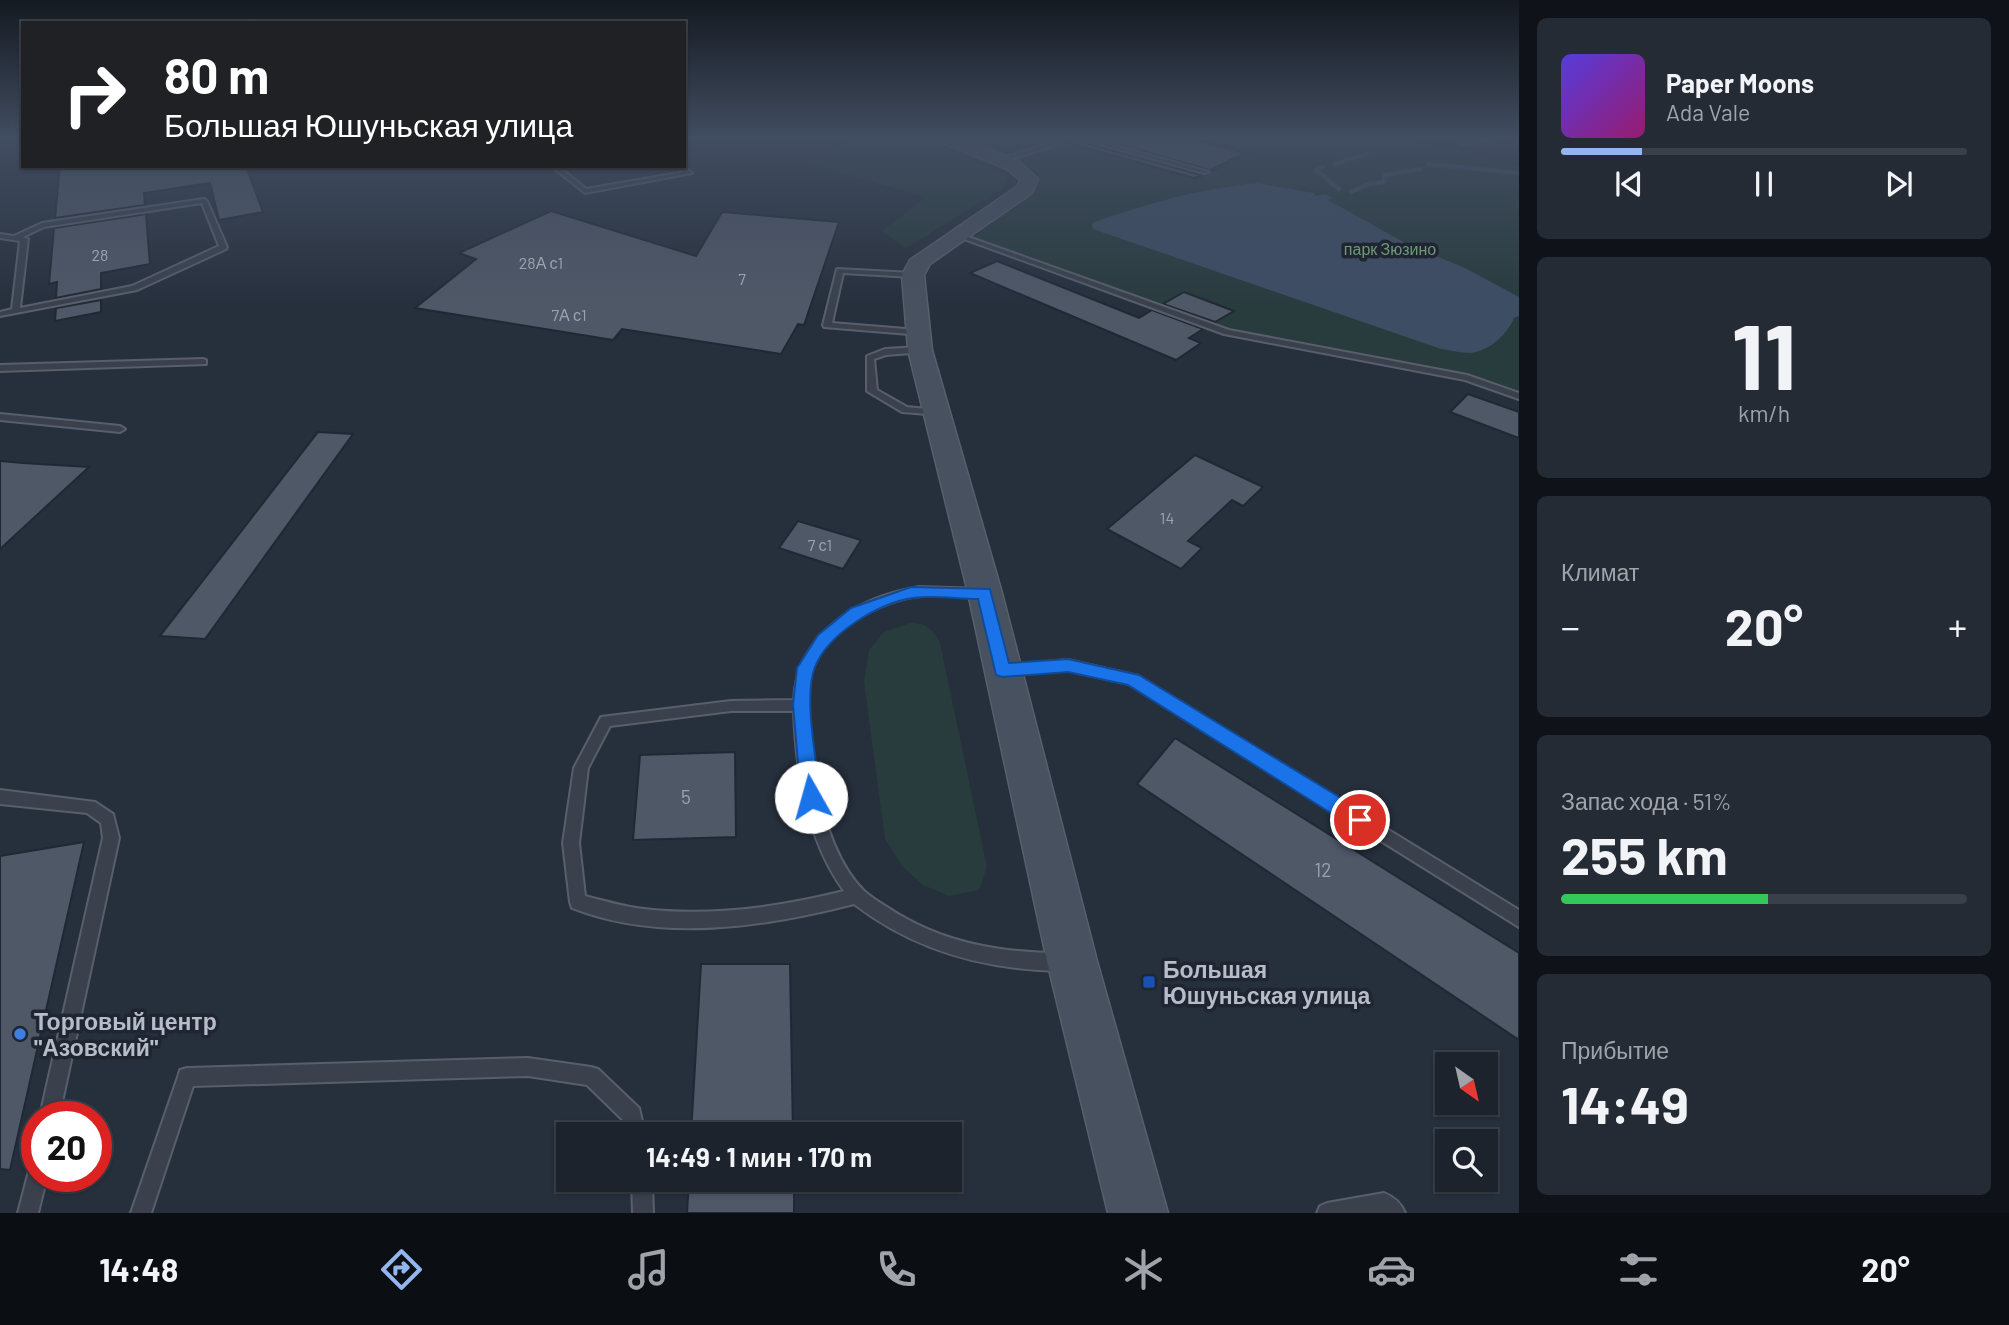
<!DOCTYPE html>
<html lang="ru">
<meta charset="utf-8">
<style>
:root{--surface:#1c232d;--page:#252b35;--text:#f1f3f6;--muted:#a0a4aa;--line:#3a4049;--accent:#92b6f0}
body{margin:0;font-family:Barlow,sans-serif;background:var(--page);color:var(--text);height:100vh;display:flex;flex-direction:column;font-size:26px;white-space:nowrap}
*{box-sizing:border-box;margin:0}
p{font-size:23px;color:var(--muted)}
.icon{flex:none;width:38px;height:38px;fill:none;stroke:currentColor;stroke-width:2;stroke-linecap:round;stroke-linejoin:round}
.map{position:relative;flex:1;overflow:hidden}
.panel{display:flex;flex-direction:column;gap:18px;padding:18px;background:#0f1319;width:490px}
.panel>*{flex:none}
.top-card{position:absolute;left:21px;top:21px;width:665px;height:147px;border-radius:0px;box-shadow:0 2px 5px #0004,0 0 0 2px var(--line);background:#202124;color:#fff;overflow:hidden}
.needle{width:46px;rotate:146deg}
.tools{position:absolute;left:1435px;top:1052px;display:grid;gap:14px}
.tools a{display:grid;place-items:center;width:63px;height:63px;border-radius:0px;background:var(--surface);box-shadow:0 2px 5px #0004,0 0 0 2px var(--line);font-size:35px}
.speed{position:absolute;left:21px;top:1101px;display:flex;gap:14px;font-size:35px;font-weight:700;text-align:center}
.speed>*{display:grid;place-content:center;width:91px;height:91px;border-radius:50%;background:var(--surface);box-shadow:0 2px 5px #0004,0 0 0 2px var(--line);line-height:1}
.speed .limit{border:10px solid #d22;background:#fff;color:#111}
.pin{position:absolute;display:grid;place-items:center;width:60px;height:60px;color:#fff;margin:-30px;border:4px solid #fff;border-radius:50%;box-shadow:0 2px 7px #0007}
.me{position:absolute;width:77px;margin:-38px;rotate:353deg;stroke-linejoin:round;filter:drop-shadow(0 0 5px #0008)}
.turn{display:flex;align-items:center;gap:24px;height:147px;padding:0 28px;font-size:32px}
.turn .icon{width:91px;height:91px;stroke-width:2.5}
.turn b{display:block;font-size:49px;line-height:60px}
.big{font-size:52px;font-weight:700;line-height:1.1}
.panel .widget{flex:1;display:flex;flex-direction:column;justify-content:center;gap:10px;min-width:0;padding:0 24px;border-radius:10px;background:var(--page)}
.panel .dial{align-items:center;gap:0}
.dial b{font-size:91px;line-height:1}
.song{display:flex;align-items:center;gap:21px}
.cover{width:84px;height:84px;border-radius:10px;background:linear-gradient(135deg,hsl(250 70% 55%),hsl(320 70% 35%))}
.played{height:7px;border-radius:4px;background:linear-gradient(90deg,var(--accent) 20%,var(--line) 20%)}
.keys{display:flex;justify-content:space-around;direction:ltr}
.heat{display:flex;justify-content:space-between;align-items:center;font-size:38px;direction:ltr}
.charge{height:10px;border-radius:5px;background:linear-gradient(90deg,#34c759 51%,var(--line) 0)}
.trip{position:absolute;left:556px;top:1122px;width:406px;height:70px;border-radius:0px;background:var(--surface);box-shadow:0 2px 5px #0004,0 0 0 2px var(--line);font-weight:700;line-height:70px;text-align:center}
.menu{display:flex;height:112px;justify-content:space-around;align-items:center;background:#0b0e12;color:var(--muted)}
.menu .icon{width:49px;height:49px}
.menu .active{color:var(--accent)}
.menu b{font-size:32px;color:var(--text)}
main{display:flex;flex:1;min-height:0}
.map>svg:first-child{display:block}
.green{fill:#283b3d}
.water{fill:#3d4d64}
.lines{fill:none;stroke-linecap:round;stroke-linejoin:round}
.stream{stroke:#3d4d64;stroke-width:4.5}
.building{fill:#4f5867;stroke:#212834;stroke-width:2}
.lane-casing{stroke:#585f6b;stroke-width:4}
.secondary-casing{stroke:#585f6b;stroke-width:3}
.lane{fill:#3a414d;fill-rule:evenodd}
.secondary{fill:#48515f;fill-rule:evenodd}
.route{fill:#1a73e8;stroke:#114b97;stroke-width:2}
.transit-dot{fill:#1a4fb4;stroke:#1f2632;stroke-width:2.5}
.shop-dot{fill:#3f7fe0;stroke:#1f2632;stroke-width:2.5}
.labels{text-anchor:middle;dominant-baseline:central;stroke-width:7;stroke-linejoin:round;paint-order:stroke}
.far-park-label{font-size:16px;fill:#6f9778;stroke:#1f2632}
.number-label{font-size:16px;fill:#9ca3b0}
.near-number-label{font-size:19px;fill:#9ca3b0}
.near-poi-label{font-size:23px;font-weight:bold;fill:#b6bcc8;stroke:#1f2632;text-anchor:start}
</style>
<main>
<div class="map">
<svg width="1519" height="1213" viewBox="0 0 1519 1213">
<rect width="100%" height="100%" fill="#262f3c"/>
<g class="green">
<path d="M 858,137 L 917,137 L 1007,175 L 1005,187 L 906,248 L 882,231 L 926,197 L 808,164 Z"/>
<path d="M 954,137 L 1044,137 L 1197,180 L 1257,152 L 1200,137 L 1401,137 L 1519,166 L 1519,396 L 1453,372 L 1229,328 L 974,237 L 1036,191 L 1038,174 L 1014,158 Z"/>
<path d="M 910,623 C 926,623 932,628 940,643 L 987,867 L 979,890 L 949,896 L 923,885 L 902,866 L 885,839 L 864,682 L 869,650 L 884,632 Z"/>
</g>
<path class="water" d="M 1258,183 L 1314,193 L 1315,196 L 1324,194 L 1334,198 L 1328,200 L 1407,244 L 1465,268 L 1519,297 L 1519,316 L 1514,318 C 1508,334 1488,352 1470,353 C 1460,353 1450,350 1441,349 L 1093,229 L 1092,223 C 1145,204 1202,188 1258,183 Z"/>
<g class="lines">
<g class="stream">
<path d="M 1335,164 L 1367,154"/>
<path d="M 1428,164 L 1519,173"/>
<path d="M 1323,167 L 1316,170 L 1339,189"/>
<path d="M 1351,192 L 1369,184 L 1384,182 L 1385,175 L 1421,169"/>
</g>
</g>
<g class="building">
<path d="M 1094,137 L 1183,137 L 1245,153 L 1210,170 Z"/>
<path d="M 1074,140 L 1201,175 L 1194,178 L 1073,144 Z"/>
<path d="M 60,166 L 246,166 L 263,212 L 219,220 L 210,183 L 144,193 L 145,205 L 55,218 Z"/>
<path d="M 551,211 L 696,256 L 722,212 L 839,222 L 804,325 L 798,324 L 781,354 L 622,329 L 613,340 L 415,308 L 476,259 L 459,253 Z"/>
<path d="M 146,214 L 150,264 L 101,273 L 101,289 L 56,298 L 57,282 L 49,284 L 54,228 Z"/>
<path d="M 997,261 L 1139,318 L 1152,310 L 1203,329 L 1189,338 L 1201,343 L 1176,360 L 970,273 Z"/>
<path d="M 1184,292 L 1234,311 L 1215,322 L 1163,304 Z"/>
<path d="M 101,300 L 101,312 L 55,321 L 56,308 Z"/>
<path d="M 1468,394 L 1519,412 L 1519,438 L 1450,412 Z"/>
<path d="M 318,432 L 353,434 L 205,639 L 160,636 Z"/>
<path d="M 1195,455 L 1263,487 L 1243,506 L 1232,500 L 1188,541 L 1202,548 L 1181,569 L 1107,529 Z"/>
<path d="M 0,461 L 23,463 L 89,467 L 0,549 Z"/>
<path d="M 798,521 L 861,540 L 843,569 L 779,548 Z"/>
<path d="M 1175,738 L 1519,953 L 1519,1040 L 1137,784 Z"/>
<path d="M 735,752 L 736,837 L 633,840 L 640,755 Z"/>
<path d="M 84,842 L 10,1170 L 0,1169 L 0,856 Z"/>
<path d="M 701,964 L 790,964 L 793,1134 L 691,1134 Z"/>
<path d="M 689,1180 L 794,1180 L 794,1213 L 687,1213 Z"/>
</g>
<g class="lines">
<g class="lane-casing">
<g id="lane">
<path d="M 1074,137 L 1084,137 L 1209,172 L 1204,173 Z"/>
<path d="M 1484,137 L 1499,137 L 1462,144 L 1459,142 Z"/>
<path d="M 1051,143 L 1053,146 L 1000,162 L 997,160 Z"/>
<path d="M 551,166 L 558,166 L 586,189 L 684,172 L 676,166 L 683,166 L 692,173 L 585,193 Z"/>
<path d="M 204,199 L 207,201 L 227,247 L 226,249 L 137,290 L 0,316 L 0,312 L 12,309 L 20,241 L 0,238 L 0,234 L 14,236 L 42,223 ZM 202,203 L 219,246 L 132,286 L 20,308 L 28,239 L 23,237 L 44,227 Z"/>
<path d="M 956,234 L 960,234 L 1229,330 L 1467,375 L 1519,393 L 1519,399 L 1465,380 L 1224,334 L 956,236 Z"/>
<path d="M 837,269 L 913,273 L 917,275 L 913,277 L 843,273 L 832,323 L 918,330 L 922,333 L 921,335 L 824,327 L 823,325 Z"/>
<path d="M 920,347 L 924,350 L 923,352 L 886,355 L 874,359 L 877,390 L 907,407 L 937,410 L 942,413 L 940,415 L 902,412 L 867,391 L 867,356 L 885,349 Z"/>
<path d="M 203,359 L 206,360 L 206,364 L 0,371 L 0,365 Z"/>
<path d="M 0,414 L 120,426 L 125,429 L 120,432 L 0,420 Z"/>
<path d="M 919,587 L 984,589 L 990,593 L 984,597 C 963,597 941,593 920,596 C 880,600 820,633 810,676 C 803,707 810,743 815,775 C 822,814 835,862 864,891 C 872,898 882,904 890,909 C 942,943 1001,953 1062,953 L 1068,956 L 1071,962 L 1068,968 L 1062,971 C 986,970 915,951 854,904 C 765,927 661,943 572,908 L 570,902 L 563,843 L 574,768 L 601,717 L 731,701 L 794,700 C 797,633 859,597 919,587 ZM 731,711 L 794,711 C 796,772 807,840 844,891 C 780,907 710,917 644,909 C 624,907 605,901 585,896 L 579,843 L 588,768 L 610,726 Z"/>
<path d="M 1068,660 L 1138,676 L 1519,910 L 1519,927 L 1129,684 L 1068,670 L 1006,675 L 1001,674 L 999,670 L 1001,666 L 1006,665 Z"/>
<path d="M 0,790 L 95,802 L 113,814 L 119,838 L 59,1116 L 40,1116 L 103,838 L 101,823 L 87,813 L 0,804 Z"/>
<path d="M 528,1058 L 591,1067 L 598,1069 L 639,1108 L 645,1134 L 625,1134 L 623,1120 L 587,1085 L 528,1076 L 193,1086 L 151,1213 L 131,1213 L 178,1077 L 180,1070 L 187,1068 Z"/>
<path d="M 37,1164 L 37,1176 L 47,1176 L 38,1213 L 18,1213 L 30,1167 Z"/>
<path d="M 632,1180 L 652,1180 L 653,1213 L 633,1213 Z"/>
<path d="M 1384,1193 C 1394,1197 1401,1203 1405,1213 L 1317,1213 L 1320,1206 L 1327,1203 Z"/>
</g>
</g>
<g class="secondary-casing">
<path id="secondary" d="M 934,137 L 957,137 L 1019,161 L 1038,179 L 1032,193 L 930,264 L 924,275 L 932,350 L 1002,593 L 1097,961 L 1168,1213 L 1108,1213 L 1047,961 L 968,593 L 908,350 L 902,275 L 910,260 L 1018,186 L 1020,180 L 1007,169 L 936,140 Z"/>
</g>
<use href="#lane" class="lane"/>
<use href="#secondary" class="secondary"/>
</g>
<linearGradient id="sky" x2="0" y2="1"><stop stop-color="#151a21"/><stop offset="0.45" stop-color="#414d61"/><stop offset="1" stop-color="#414d61" stop-opacity="0"/></linearGradient>
<rect width="1519" height="307" fill="url(#sky)"/>
<path class="route" d="M 911,587 L 990,589 L 1009,663 L 1068,659 L 1139,675 L 1367,814 L 1370,820 L 1367,827 L 1360,829 L 1353,827 L 1128,685 L 1068,672 L 1002,677 L 996,675 L 978,599 C 957,599 934,595 913,598 C 878,603 828,634 815,667 C 803,696 817,765 821,797 L 818,803 L 811,805 L 804,803 L 801,797 L 793,705 L 797,668 L 818,635 L 851,608 Z"/>
<rect class="transit-dot" x="1142" y="975" width="14" height="14" rx="3.5"/>
<circle class="shop-dot" cx="20" cy="1034" r="7"/>
<g class="labels">
<g class="far-park-label">
<text x="1390" y="248">парк Зюзино</text>
</g>
<g class="number-label">
<text x="100" y="254">28</text>
<text x="541" y="262">28А с1</text>
<text x="742" y="278">7</text>
<text x="569" y="314">7А с1</text>
<text x="1167" y="517">14</text>
<text x="820" y="544">7 с1</text>
</g>
<g class="near-number-label">
<text x="686" y="796">5</text>
<text x="1323" y="869">12</text>
</g>
<g class="near-poi-label">
<text x="1163" y="969">Большая<tspan x="1163" dy="26">Юшуньская улица</tspan></text>
<text x="34" y="1021">Торговый центр<tspan x="34" dy="26">"Азовский"</tspan></text>
</g>
</g>
</svg>
<div class="tools">
<a><svg class="needle" viewBox="-14 -14 28 28"><path d="M0-13l5 13h-10z" fill="#e53935"/><path d="M0 13l5-13h-10z" fill="#a0a4aa"/></svg></a>
<a><svg class="icon" aria-label="search" viewBox="0 0 24 24"><circle cx="10" cy="10" r="6"/><path d="M15 15l6 6"/></svg></a>
</div>
<div class="speed"><div class="limit">20</div></div>
<div class="pin" style="left:1360px;top:820px;background:#d93025"><svg class="icon" aria-label="arrive" viewBox="0 0 24 24"><path d="M6 21V4h12l-3 4 3 4H6"/></svg></div>
<svg class="me" style="left:811px;top:797px" viewBox="-20 -20 40 40"><circle r="19" fill="#fff"/><path d="M0-13L10 11 0 6-10 11z" fill="#1a73e8"/></svg>
<div class="trip">14:49 · 1 мин · 170 m</div>
<div class="top-card">
<div class="turn"><svg class="icon" aria-label="right" viewBox="0 0 24 24"><path d="M7 20v-9h11M14 6l5 5-5 5"/></svg><div><b>80 m</b>Большая Юшуньская улица</div></div>
</div>
</div>
<section class="panel">
<div class="widget">
<div class="song"><i class="cover"></i><div><b>Paper Moons</b><p>Ada Vale</p></div></div>
<div class="played"></div>
<div class="keys"><svg class="icon" aria-label="previous" viewBox="0 0 24 24"><path d="M18 5L8 12l10 7zM5 5v14"/></svg><svg class="icon" aria-label="pause" viewBox="0 0 24 24"><path d="M8 5v14M16 5v14"/></svg><svg class="icon" aria-label="next" viewBox="0 0 24 24"><path d="M6 5l10 7-10 7zM19 5v14"/></svg></div>
</div>
<div class="widget dial"><b>11</b><p>km/h</p></div>
<div class="widget"><p>Климат</p>
<div class="heat"><a>−</a><b class="big">20°</b><a>+</a></div>
</div>
<div class="widget"><p>Запас хода · 51%</p><b class="big">255 km</b><div class="charge"></div></div>
<div class="widget"><p>Прибытие</p><b class="big">14:49</b></div>
</section>
</main>
<nav class="menu">
<b>14:48</b>
<svg class="icon active" aria-label="directions" viewBox="0 0 24 24"><path d="M12 3l9 9-9 9-9-9zM9 14v-3h6M13 9l2 2-2 2"/></svg>
<svg class="icon" aria-label="music" viewBox="0 0 24 24"><path d="M9 18V5l10-2v13"/><circle cx="6" cy="18" r="3"/><circle cx="16" cy="16" r="3"/></svg>
<svg class="icon" aria-label="phone" viewBox="0 0 24 24"><path d="M5 4h4l2 5-3 2q2 4 5 5l2-3 5 2v4C11 20 4 13 5 4z"/></svg>
<svg class="icon" aria-label="climate" viewBox="0 0 24 24"><path d="M12 3v18M4 7l16 10M4 17L20 7"/></svg>
<svg class="icon" aria-label="car" viewBox="0 0 24 24"><path d="M5 17H2v-5l4-1 3-4h7l3 4 3 1v5h-3M9 17h6M6 11h13"/><circle cx="7" cy="17" r="2"/><circle cx="17" cy="17" r="2"/></svg>
<svg class="icon" aria-label="filters" viewBox="0 0 24 24"><path d="M4 7h16M4 17h16"/><circle cx="9" cy="7" r="2"/><circle cx="15" cy="17" r="2"/></svg>
<b>20°</b>
</nav>
